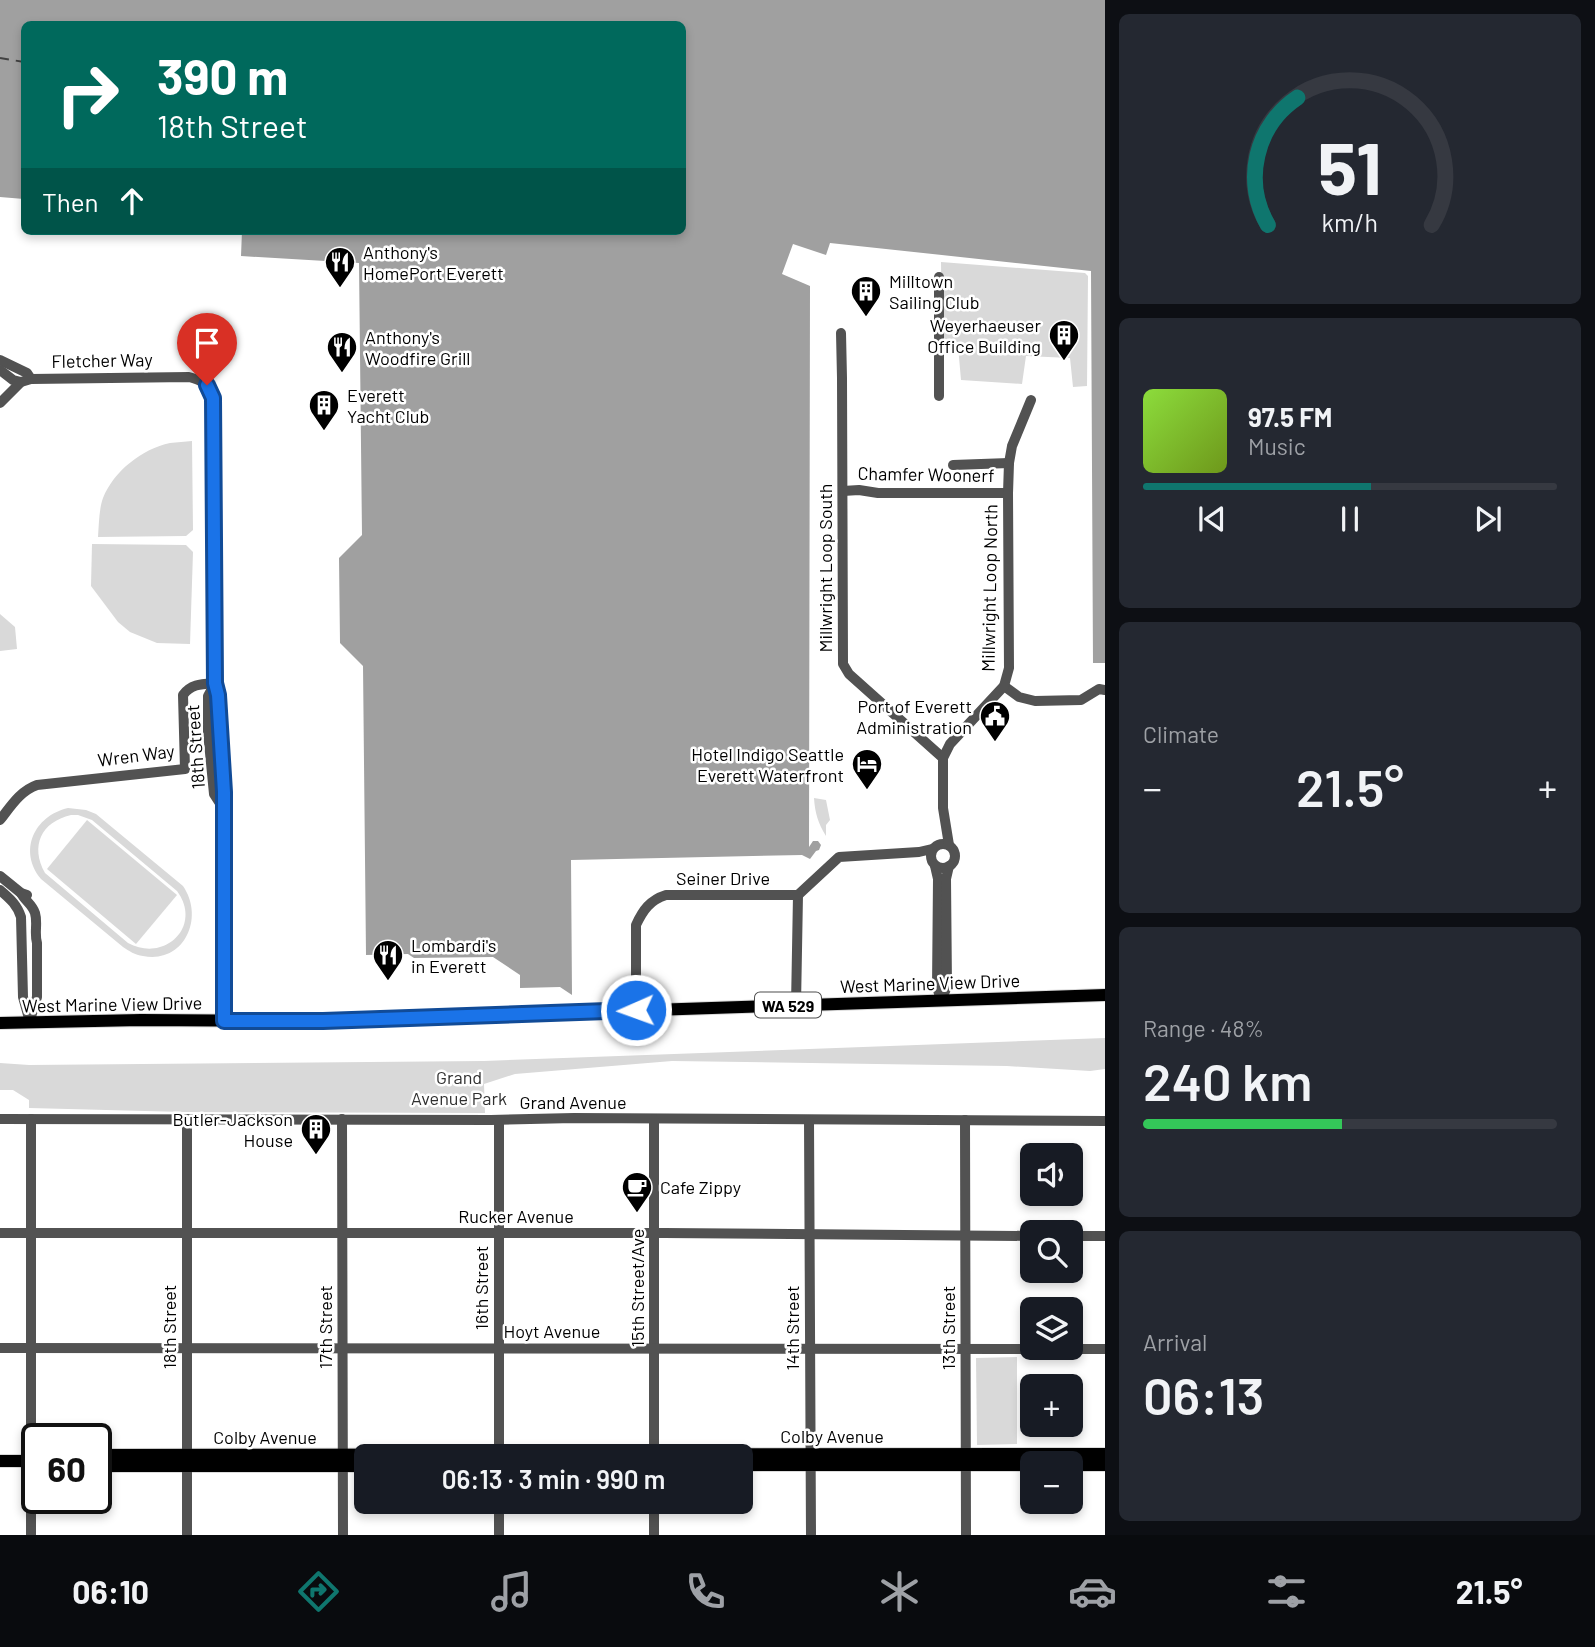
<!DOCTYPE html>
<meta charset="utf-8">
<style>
:root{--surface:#171b24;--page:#242831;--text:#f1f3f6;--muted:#9ea1a6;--line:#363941;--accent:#0f766e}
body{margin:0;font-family:Barlow,sans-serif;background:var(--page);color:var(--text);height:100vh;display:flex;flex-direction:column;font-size:26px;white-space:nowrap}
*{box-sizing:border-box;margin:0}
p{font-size:23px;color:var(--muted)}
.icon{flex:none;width:38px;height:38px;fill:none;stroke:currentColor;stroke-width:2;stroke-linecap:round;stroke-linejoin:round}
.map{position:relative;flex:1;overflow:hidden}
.sheet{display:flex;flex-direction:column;gap:14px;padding:14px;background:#0d0f14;width:490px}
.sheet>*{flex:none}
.guide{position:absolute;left:21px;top:21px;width:665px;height:214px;border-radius:10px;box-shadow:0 4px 10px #0003;background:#00695c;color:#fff;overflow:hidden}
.buttons{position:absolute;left:1020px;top:1143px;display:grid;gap:14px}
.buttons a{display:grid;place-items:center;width:63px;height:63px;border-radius:10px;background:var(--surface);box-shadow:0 4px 10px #0003;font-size:35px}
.speed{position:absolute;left:21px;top:1423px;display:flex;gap:14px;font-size:35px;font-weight:700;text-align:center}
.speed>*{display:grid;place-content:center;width:91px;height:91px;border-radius:50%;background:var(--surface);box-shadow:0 4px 10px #0003;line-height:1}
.speed .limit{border:4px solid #111;border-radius:10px;background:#fff;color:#111}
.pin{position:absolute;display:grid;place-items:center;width:60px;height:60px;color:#fff;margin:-72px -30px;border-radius:50% 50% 50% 0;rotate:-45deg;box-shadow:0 0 7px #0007}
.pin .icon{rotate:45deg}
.me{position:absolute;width:77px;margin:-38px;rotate:268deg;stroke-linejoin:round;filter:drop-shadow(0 0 5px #0008)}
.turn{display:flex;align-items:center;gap:24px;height:147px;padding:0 21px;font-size:32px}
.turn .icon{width:91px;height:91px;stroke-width:2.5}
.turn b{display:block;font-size:49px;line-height:60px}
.then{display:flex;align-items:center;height:66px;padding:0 21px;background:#0003;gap:14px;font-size:26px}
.big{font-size:52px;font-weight:600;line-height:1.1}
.sheet .widget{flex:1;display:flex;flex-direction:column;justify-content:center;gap:10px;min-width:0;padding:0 24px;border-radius:10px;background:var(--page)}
.sheet .dial{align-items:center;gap:0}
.dial svg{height:182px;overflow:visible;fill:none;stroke:var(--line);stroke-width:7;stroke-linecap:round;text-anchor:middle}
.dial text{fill:var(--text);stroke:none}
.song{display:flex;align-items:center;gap:21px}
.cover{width:84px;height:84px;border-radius:10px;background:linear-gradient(135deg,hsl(90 70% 55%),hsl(80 70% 35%))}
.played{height:7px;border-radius:4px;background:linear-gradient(90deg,var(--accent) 55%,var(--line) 55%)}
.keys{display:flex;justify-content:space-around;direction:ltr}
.heat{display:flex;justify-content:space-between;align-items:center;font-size:38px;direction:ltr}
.charge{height:10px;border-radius:5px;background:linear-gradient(90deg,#34c759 48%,var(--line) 0)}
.trip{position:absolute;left:354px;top:1444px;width:399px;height:70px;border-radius:10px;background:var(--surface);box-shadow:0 4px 10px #0003;font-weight:600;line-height:70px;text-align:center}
.tabs{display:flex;height:112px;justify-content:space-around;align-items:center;background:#090b0e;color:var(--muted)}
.tabs .icon{width:49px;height:49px}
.tabs .current{color:var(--accent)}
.tabs b{font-size:32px;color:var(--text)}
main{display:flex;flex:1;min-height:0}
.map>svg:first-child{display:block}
.green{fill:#d9d9d9;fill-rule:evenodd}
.water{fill:#a0a0a0}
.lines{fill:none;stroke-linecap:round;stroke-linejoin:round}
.ferry{stroke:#414141;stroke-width:2;stroke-dasharray:9 7;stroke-linecap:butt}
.major-casing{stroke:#dbdbdb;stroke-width:14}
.minor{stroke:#525252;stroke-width:10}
.major{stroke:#000;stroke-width:12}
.route-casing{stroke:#114b97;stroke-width:18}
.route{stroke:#1a73e8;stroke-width:12}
.labels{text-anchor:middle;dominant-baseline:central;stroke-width:5;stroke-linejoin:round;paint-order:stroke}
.shield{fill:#fff;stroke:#4c4c4c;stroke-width:2}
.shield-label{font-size:16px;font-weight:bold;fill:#000}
.poi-label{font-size:18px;fill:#000;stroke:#fff;text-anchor:start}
.street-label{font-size:18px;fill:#000;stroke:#fff}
.park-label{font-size:18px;fill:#303030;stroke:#fff}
</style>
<main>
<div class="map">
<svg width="1105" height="1535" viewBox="0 0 1105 1535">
<rect width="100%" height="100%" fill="#fff"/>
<g class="green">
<path d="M 941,262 L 1085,273 L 1088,276 L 1087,386 L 1073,387 L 1070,358 L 1026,356 L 1022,384 L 961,380 L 958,346 L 942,343 Z"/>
<path d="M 192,441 L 193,530 L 186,536 L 98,537 C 99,524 99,509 103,498 C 114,471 142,449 170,443 C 177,442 185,442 192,441 Z"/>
<path d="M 92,544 L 186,545 L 193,552 L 190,644 L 157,643 L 130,632 L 118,622 L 91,586 Z"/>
<path d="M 0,614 L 15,627 L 17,649 L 0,651 Z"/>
<path d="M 814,798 L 826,800 L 830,820 L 826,825 L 826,836 C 818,823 815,813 814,798 Z"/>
<path d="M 68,808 L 86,810 L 96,814 L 183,886 C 205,918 184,964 143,956 C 135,955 129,951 123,947 L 41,879 C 18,851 34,816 68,808 ZM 71,815 L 78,815 L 92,820 L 177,891 C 203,926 165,963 128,943 L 45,873 C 30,846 41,822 71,815 Z"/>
<path d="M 87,820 L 177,895 L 136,944 L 47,869 Z"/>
<path d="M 1105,1038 L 1105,1069 L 1090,1071 L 1007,1066 L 672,1061 L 515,1074 L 484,1084 L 485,1113 L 184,1112 L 29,1108 L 29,1100 L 13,1090 L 0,1090 L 0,1063 L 29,1065 L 484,1061 Z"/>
<path d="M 1017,1357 L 1017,1444 L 977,1445 L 976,1358 Z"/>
</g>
<path class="water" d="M 0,0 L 1105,0 L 1105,663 L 1093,663 L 1091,271 L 830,243 L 826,255 L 793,244 L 782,274 L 810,286 L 809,847 L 813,841 L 818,841 L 821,845 L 819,850 L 816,851 L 810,859 L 802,855 L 571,860 L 572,995 L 560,987 L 520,988 L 520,975 L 493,957 L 414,958 L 408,954 L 366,955 L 363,666 L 340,643 L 339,558 L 362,535 L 359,263 L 241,256 L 242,231 L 682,231 L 682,24 L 24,24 L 24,199 L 0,197 Z"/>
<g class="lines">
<path class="ferry" d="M 0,58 L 24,62"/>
<g class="major-casing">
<g id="major">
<path d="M 0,1023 L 141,1020 L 323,1021 L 1105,995"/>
<path d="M 96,1455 L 1105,1454"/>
<path d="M 0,1461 L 37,1461"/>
<path d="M 740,1465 L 1032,1465"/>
<path d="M 1071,1465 L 1105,1465"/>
<path d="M 96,1466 L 366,1466"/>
</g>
</g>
<g class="minor">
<path d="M 939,277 L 939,396"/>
<path d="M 841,333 L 842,378 L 843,664 L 849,674 L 943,758"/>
<path d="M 0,360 L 27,373 L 31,379"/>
<path d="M 0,370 L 13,380 L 21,382"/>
<path d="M 0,403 L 21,382 L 31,379 L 189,377 C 202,380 209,385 213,398 L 215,683 L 218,695 L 224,792 L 224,1021"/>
<path d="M 953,465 L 1009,463"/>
<path d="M 843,491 L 859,490 L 878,493 L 1008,493"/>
<path d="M 215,683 L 208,696 L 208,732 L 214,794 L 223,808"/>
<path d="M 1004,686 L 1019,697 L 1035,701 L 1081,700 L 1099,689 L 1105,690"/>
<path d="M 0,820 C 11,806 20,791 37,785 L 185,769 L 183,695 C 191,684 202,684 215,683"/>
<circle cx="943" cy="856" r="12"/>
<path d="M 949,845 L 943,808 L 943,758 L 950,744 L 1004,686 L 1009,668 L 1008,493 L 1009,463 L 1012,446 L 1031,400"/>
<path d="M 935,866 L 938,879 L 937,987 L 941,1000"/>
<path d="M 0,876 L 21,893 L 27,895"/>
<path d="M 0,890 C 9,898 17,904 21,917 L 23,997 L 30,1022"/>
<path d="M 21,893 C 25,901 32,904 35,913 C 38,923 34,933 37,943 L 37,997 L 30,1020"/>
<path d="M 941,1000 L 947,987 L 946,879 L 949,866"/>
<path d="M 796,1005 L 798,895"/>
<path d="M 636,1010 L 636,925 C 643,910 650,900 666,895 L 798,895 L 839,857 L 919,852 L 932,849"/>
<path d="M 0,1119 L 491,1120 L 574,1118 L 1105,1121"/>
<path d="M 187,1119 L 187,1535"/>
<path d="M 342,1119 L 343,1535"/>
<path d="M 654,1119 L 654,1456"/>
<path d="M 809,1120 L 811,1535"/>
<path d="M 965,1120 L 966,1535"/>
<path d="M 0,1233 L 664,1233 L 1032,1236"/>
<path d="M 1071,1236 L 1105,1236"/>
<path d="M 0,1348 L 1105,1349"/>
<path d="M 499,1456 L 499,1120"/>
<path d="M 499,1502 L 499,1535"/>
<path d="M 31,1535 L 31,1119"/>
<path d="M 654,1535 L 654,1502"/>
</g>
<use href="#major" class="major"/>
</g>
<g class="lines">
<g class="route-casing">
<path id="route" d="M 207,385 L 213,398 L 215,683 L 218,695 L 224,792 L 224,1021 L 323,1021 L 636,1010"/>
</g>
<use href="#route" class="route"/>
</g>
<defs>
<g id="restaurant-pin" transform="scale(1.575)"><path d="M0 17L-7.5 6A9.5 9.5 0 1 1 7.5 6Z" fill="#000" stroke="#fff"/><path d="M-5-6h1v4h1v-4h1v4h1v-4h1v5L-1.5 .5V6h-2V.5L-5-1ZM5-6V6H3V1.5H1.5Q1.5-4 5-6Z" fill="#fff"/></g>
<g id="building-pin" transform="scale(1.575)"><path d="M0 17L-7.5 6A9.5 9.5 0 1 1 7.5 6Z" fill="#000" stroke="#fff"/><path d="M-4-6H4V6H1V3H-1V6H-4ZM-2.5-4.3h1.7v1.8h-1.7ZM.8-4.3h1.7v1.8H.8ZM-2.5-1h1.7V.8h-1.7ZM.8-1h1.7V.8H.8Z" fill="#fff"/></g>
<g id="civic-pin" transform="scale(1.575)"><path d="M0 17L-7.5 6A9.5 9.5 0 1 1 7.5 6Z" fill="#000" stroke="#fff"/><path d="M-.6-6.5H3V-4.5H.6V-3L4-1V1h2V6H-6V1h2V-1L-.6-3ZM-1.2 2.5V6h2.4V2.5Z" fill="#fff"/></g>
<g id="hotel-pin" transform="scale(1.575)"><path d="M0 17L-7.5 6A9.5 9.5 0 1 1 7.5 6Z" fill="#000" stroke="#fff"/><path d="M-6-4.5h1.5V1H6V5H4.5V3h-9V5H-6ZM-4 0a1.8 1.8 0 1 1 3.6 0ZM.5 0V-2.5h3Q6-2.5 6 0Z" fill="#fff"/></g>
<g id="cafe-pin" transform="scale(1.575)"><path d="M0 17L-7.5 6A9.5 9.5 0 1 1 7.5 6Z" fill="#000" stroke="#fff"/><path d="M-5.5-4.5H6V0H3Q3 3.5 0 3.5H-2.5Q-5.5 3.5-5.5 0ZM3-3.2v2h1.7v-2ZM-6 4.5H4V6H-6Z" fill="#fff"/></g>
</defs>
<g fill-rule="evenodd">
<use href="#restaurant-pin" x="340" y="262"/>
<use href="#building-pin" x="866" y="291"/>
<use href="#building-pin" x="1064" y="335"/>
<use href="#restaurant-pin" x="342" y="347"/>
<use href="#building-pin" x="324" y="405"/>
<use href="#civic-pin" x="995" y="716"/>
<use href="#hotel-pin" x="867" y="764"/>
<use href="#restaurant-pin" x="388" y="955"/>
<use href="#building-pin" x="316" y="1129"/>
<use href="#cafe-pin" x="637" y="1187"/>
</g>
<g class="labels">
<rect class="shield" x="755" y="992.5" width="66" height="25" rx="5"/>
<g class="shield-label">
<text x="788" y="1005">WA 529</text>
</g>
<g class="poi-label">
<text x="363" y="252">Anthony's<tspan x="363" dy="21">HomePort Everett</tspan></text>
<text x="889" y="281">Milltown<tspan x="889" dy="21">Sailing Club</tspan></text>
<text x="1041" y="325" text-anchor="end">Weyerhaeuser<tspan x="1041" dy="21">Office Building</tspan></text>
<text x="365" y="337">Anthony's<tspan x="365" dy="21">Woodfire Grill</tspan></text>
<text x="347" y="395">Everett<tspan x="347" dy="21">Yacht Club</tspan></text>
<text x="972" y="706" text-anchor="end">Port of Everett<tspan x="972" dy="21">Administration</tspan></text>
<text x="844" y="754" text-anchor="end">Hotel Indigo Seattle<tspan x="844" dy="21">Everett Waterfront</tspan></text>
<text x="411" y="945">Lombardi's<tspan x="411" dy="21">in Everett</tspan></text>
<text x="293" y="1119" text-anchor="end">Butler-Jackson<tspan x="293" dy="21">House</tspan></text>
<text x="660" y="1187">Cafe Zippy</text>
</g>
<g class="street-label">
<text transform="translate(102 360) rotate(-1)">Fletcher Way</text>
<text transform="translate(926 474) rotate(1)">Chamfer Woonerf</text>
<text transform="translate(825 568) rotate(-90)">Millwright Loop South</text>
<text transform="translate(989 588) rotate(-89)">Millwright Loop North</text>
<text transform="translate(195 747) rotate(-94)">18th Street</text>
<text transform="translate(136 755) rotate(-7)">Wren Way</text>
<text x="723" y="878">Seiner Drive</text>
<text transform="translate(930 983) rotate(-2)">West Marine View Drive</text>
<text transform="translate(112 1004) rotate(-1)">West Marine View Drive</text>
<text x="573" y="1102">Grand Avenue</text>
<text x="516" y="1216">Rucker Avenue</text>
<text transform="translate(481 1288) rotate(-90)">16th Street</text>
<text transform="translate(637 1288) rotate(-90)">15th Street/Ave</text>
<text transform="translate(169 1327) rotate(-90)">18th Street</text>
<text transform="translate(325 1327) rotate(-90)">17th Street</text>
<text transform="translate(792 1328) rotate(-90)">14th Street</text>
<text transform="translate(948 1328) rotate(-90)">13th Street</text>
<text x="552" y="1331">Hoyt Avenue</text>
<text x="832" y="1436">Colby Avenue</text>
<text x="265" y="1437">Colby Avenue</text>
</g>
<g class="park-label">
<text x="459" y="1077">Grand<tspan x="459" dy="21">Avenue Park</tspan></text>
</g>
</g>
</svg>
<div class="buttons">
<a><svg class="icon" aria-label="sound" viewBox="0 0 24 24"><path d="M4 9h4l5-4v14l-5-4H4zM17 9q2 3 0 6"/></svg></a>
<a><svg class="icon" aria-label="search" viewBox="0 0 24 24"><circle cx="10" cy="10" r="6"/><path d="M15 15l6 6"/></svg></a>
<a><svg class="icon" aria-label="layers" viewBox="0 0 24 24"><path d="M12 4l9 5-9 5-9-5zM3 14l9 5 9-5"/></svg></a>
<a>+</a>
<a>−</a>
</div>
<div class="speed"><div class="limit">60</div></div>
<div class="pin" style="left:207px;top:385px;background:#d93025"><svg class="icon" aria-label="arrive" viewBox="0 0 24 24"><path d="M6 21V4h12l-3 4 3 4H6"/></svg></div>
<svg class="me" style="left:636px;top:1010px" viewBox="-20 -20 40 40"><circle r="17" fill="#1a73e8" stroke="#fff" stroke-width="3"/><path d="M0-11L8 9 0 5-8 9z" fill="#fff"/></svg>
<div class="trip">06:13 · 3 min · 990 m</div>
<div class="guide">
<div class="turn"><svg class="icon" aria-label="right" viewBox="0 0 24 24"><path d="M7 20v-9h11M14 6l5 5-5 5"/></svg><div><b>390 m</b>18th Street</div></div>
<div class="then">Then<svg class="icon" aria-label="ahead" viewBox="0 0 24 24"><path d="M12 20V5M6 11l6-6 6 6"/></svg></div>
</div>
</div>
<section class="sheet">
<div class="widget dial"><svg viewBox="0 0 100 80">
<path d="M14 69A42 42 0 1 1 86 69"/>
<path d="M14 69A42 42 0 0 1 27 13" stroke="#0f766e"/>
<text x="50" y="56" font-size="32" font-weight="700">51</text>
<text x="50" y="72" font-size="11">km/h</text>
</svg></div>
<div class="widget">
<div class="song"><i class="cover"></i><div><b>97.5 FM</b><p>Music</p></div></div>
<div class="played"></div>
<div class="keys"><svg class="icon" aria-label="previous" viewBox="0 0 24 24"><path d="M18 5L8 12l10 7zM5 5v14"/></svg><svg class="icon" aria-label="pause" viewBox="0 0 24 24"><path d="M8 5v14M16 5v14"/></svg><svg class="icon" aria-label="next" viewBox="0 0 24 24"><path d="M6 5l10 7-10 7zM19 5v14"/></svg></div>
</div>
<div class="widget"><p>Climate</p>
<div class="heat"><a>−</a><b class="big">21.5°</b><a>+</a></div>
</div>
<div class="widget"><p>Range · 48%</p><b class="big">240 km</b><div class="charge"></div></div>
<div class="widget"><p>Arrival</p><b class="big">06:13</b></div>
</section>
</main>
<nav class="tabs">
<b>06:10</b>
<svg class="icon current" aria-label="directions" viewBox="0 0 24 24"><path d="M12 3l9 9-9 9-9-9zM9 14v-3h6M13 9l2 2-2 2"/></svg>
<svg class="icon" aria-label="music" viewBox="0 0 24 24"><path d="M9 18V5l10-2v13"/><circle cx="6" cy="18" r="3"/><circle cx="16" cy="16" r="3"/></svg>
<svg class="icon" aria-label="phone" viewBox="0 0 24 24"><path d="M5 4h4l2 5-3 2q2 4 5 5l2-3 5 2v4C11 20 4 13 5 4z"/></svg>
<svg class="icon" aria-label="climate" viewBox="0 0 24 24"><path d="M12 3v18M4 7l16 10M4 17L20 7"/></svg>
<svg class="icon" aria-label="car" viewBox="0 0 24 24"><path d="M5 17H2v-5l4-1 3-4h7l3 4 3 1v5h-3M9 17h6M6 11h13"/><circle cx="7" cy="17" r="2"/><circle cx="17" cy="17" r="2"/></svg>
<svg class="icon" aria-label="filters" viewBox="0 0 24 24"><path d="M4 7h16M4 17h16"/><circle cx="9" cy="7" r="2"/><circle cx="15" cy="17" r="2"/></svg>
<b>21.5°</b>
</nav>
